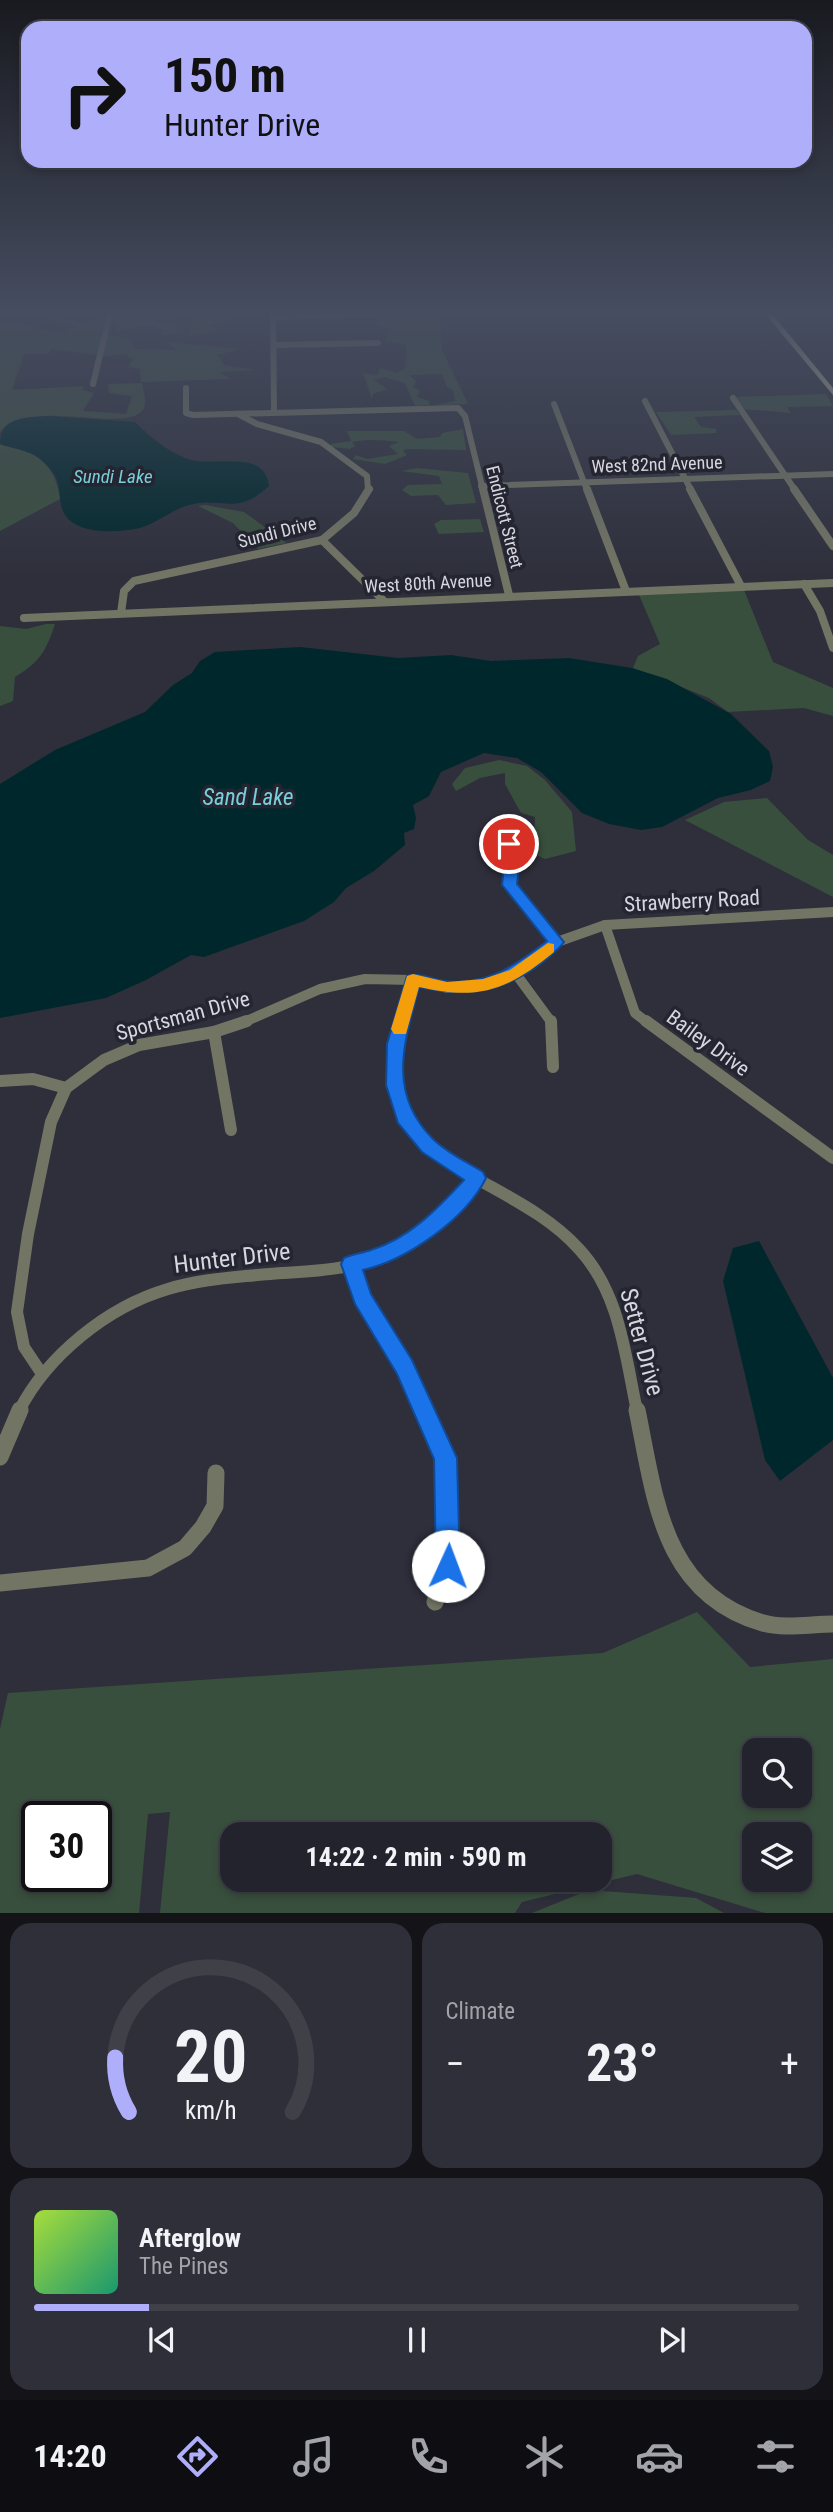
<!DOCTYPE html>
<meta charset="utf-8">
<style>
:root{--surface:#22232c;--page:#2e2f38;--text:#f1f3f6;--muted:#a2a4a9;--line:#3f4048;--accent:#afaefa}
body{margin:0;font-family:"Roboto Condensed",sans-serif;background:var(--page);color:var(--text);height:100vh;display:flex;flex-direction:column;font-size:26px;white-space:nowrap}
*{box-sizing:border-box;margin:0}
p{font-size:23px;color:var(--muted)}
.icon{flex:none;width:38px;height:38px;fill:none;stroke:currentColor;stroke-width:2;stroke-linecap:round;stroke-linejoin:round}
.map{position:relative;height:1913px;overflow:hidden}
.drawer{display:flex;flex-direction:column;gap:10px;padding:10px;background:#131318;flex:1}
.drawer>*{flex:none}
.hud{position:absolute;left:21px;top:21px;width:791px;height:147px;border-radius:21px;box-shadow:0 4px 10px #0003,0 0 0 2px var(--line);background:#afaefa;color:#111;overflow:hidden}
.fabs{position:absolute;left:742px;top:1738px;display:grid;gap:14px}
.fabs a{display:grid;place-items:center;width:70px;height:70px;border-radius:14px;background:var(--surface);box-shadow:0 4px 10px #0003,0 0 0 2px var(--line);font-size:35px}
.speed{position:absolute;left:21px;top:1801px;display:flex;gap:14px;font-size:35px;font-weight:700;text-align:center}
.speed>*{display:grid;place-content:center;width:91px;height:91px;border-radius:50%;background:var(--surface);box-shadow:0 4px 10px #0003,0 0 0 2px var(--line);line-height:1}
.speed .limit{border:4px solid #111;border-radius:10px;background:#fff;color:#111}
.pin{position:absolute;display:grid;place-items:center;width:60px;height:60px;color:#fff;margin:-30px;border:4px solid #fff;border-radius:50%;box-shadow:0 2px 7px #0007}
.me{position:absolute;width:77px;margin:-38px;rotate:2deg;stroke-linejoin:round;filter:drop-shadow(0 0 5px #0008)}
.turn{display:flex;align-items:center;gap:24px;height:147px;padding:0 28px;font-size:32px}
.turn .icon{width:91px;height:91px;stroke-width:2.5}
.turn b{display:block;font-size:49px;line-height:60px}
.big{font-size:52px;font-weight:700;line-height:1.1}
.drawer .card{flex:1;display:flex;flex-direction:column;justify-content:center;gap:10px;min-width:0;padding:0 24px;border-radius:21px;background:var(--page)}
.drawer .dial{align-items:center;gap:0}
.dial svg{height:182px;overflow:visible;fill:none;stroke:var(--line);stroke-width:7;stroke-linecap:round;text-anchor:middle}
.dial text{fill:var(--text);stroke:none}
.song{display:flex;align-items:center;gap:21px}
.cover{width:84px;height:84px;border-radius:10px;background:linear-gradient(135deg,hsl(80 70% 55%),hsl(160 70% 35%))}
.played{height:7px;border-radius:4px;background:linear-gradient(90deg,var(--accent) 15%,var(--line) 15%)}
.keys{display:flex;justify-content:space-around;direction:ltr}
.heat{display:flex;justify-content:space-between;align-items:center;font-size:38px;direction:ltr}
.drawer .tiles{flex:1;display:grid;gap:10px;grid-template-columns:1fr 1fr}
.card:last-child{grid-column:span 2}
.trip{position:absolute;left:220px;top:1822px;width:392px;height:70px;border-radius:21px;background:var(--surface);box-shadow:0 4px 10px #0003,0 0 0 2px var(--line);font-weight:700;line-height:70px;text-align:center}
.tab-bar{display:flex;height:112px;justify-content:space-around;align-items:center;background:#0e0e12;color:var(--muted)}
.tab-bar .icon{width:49px;height:49px}
.tab-bar .on{color:var(--accent)}
.tab-bar b{font-size:32px;color:var(--text)}
.map>svg:first-child{display:block}
.green{fill:#394f3d;fill-rule:evenodd}
.water{fill:#00282c}
.lines{fill:none;stroke-linecap:round;stroke-linejoin:round}
.minor-far4{stroke:#737564;stroke-width:6}
.minor-far3{stroke:#737564;stroke-width:8}
.minor-far2{stroke:#737564;stroke-width:10}
.minor-far1{stroke:#737564;stroke-width:12}
.minor{stroke:#737564;stroke-width:17}
.major{fill:#b4b896;fill-rule:evenodd}
.route{fill:#1a73e8;stroke:#114b97;stroke-width:2}
.slow{fill:#f59e0b}
.labels{text-anchor:middle;dominant-baseline:central;stroke-width:7;stroke-linejoin:round;paint-order:stroke}
.far-street-label{font-size:18px;fill:#d5d6de;stroke:#242531}
.far-water-label{font-size:19px;font-style:italic;fill:#77cfd9;stroke:#242531}
.street-label{font-size:21px;fill:#d5d6de;stroke:#242531}
.water-label{font-size:23px;font-style:italic;fill:#77cfd9;stroke:#242531}
.near-street-label{font-size:24px;fill:#d5d6de;stroke:#242531}
</style>
<div class="map">
<svg width="833" height="1914" viewBox="0 0 833 1914">
<rect width="100%" height="100%" fill="#2e2f3b"/>
<g class="green">
<path d="M 174,310 L 192,311 L 189,317 L 138,320 C 154,321 176,320 186,333 L 161,335 L 163,329 L 151,325 L 115,331 L 121,325 L 112,323 L 118,311 L 126,317 L 168,316 Z"/>
<path d="M 434,311 L 433,318 L 440,323 L 442,350 L 468,404 L 436,405 L 455,401 L 453,390 L 447,387 L 442,374 L 409,375 L 416,381 L 413,387 L 420,391 L 417,397 L 429,401 L 429,405 L 415,406 L 405,383 L 384,377 L 374,380 L 387,389 L 373,394 L 372,399 L 363,373 L 377,375 L 380,368 L 396,373 L 405,369 L 407,345 L 386,341 L 390,329 L 379,326 L 374,318 L 393,312 Z"/>
<path d="M 223,317 L 227,320 L 208,325 L 222,330 L 189,336 L 194,318 Z"/>
<path d="M 53,318 L 79,322 L 105,319 L 99,335 L 125,337 L 137,349 L 177,350 L 166,342 L 240,349 L 217,355 L 225,365 L 255,370 L 220,372 L 230,379 L 141,382 L 140,369 L 128,367 L 133,359 L 127,356 L 128,354 L 104,356 L 52,349 L 48,354 L 24,354 L 12,390 L 84,386 L 82,390 L 94,393 L 83,411 L 126,414 L 132,396 L 109,393 L 108,384 L 142,383 C 143,389 146,399 145,405 C 138,439 27,394 0,432 L 0,323 C 22,320 44,334 68,333 L 63,331 L 76,327 L 71,323 L 47,321 Z"/>
<path d="M 826,394 L 833,406 L 787,407 L 791,413 L 744,409 L 736,397 Z"/>
<path d="M 736,410 L 740,415 L 694,417 L 701,427 L 716,429 L 716,433 L 671,435 L 656,412 Z"/>
<path d="M 463,429 L 466,450 L 406,449 L 403,451 L 407,455 L 385,464 L 353,459 L 356,455 L 367,459 L 398,454 L 389,446 L 399,442 C 382,440 369,439 352,442 L 355,446 L 350,449 L 332,447 L 330,444 L 351,441 L 347,431 L 404,431 L 417,439 L 440,437 L 442,433 Z"/>
<path d="M 0,444 C 7,447 15,446 22,448 C 45,455 58,478 60,499 L 0,531 Z"/>
<path d="M 417,468 L 468,473 L 476,503 L 446,505 L 438,495 L 411,496 L 402,490 L 408,485 L 442,484 L 439,476 L 401,471 Z"/>
<path d="M 205,505 L 244,512 L 287,543 L 258,549 L 233,523 L 198,506 Z"/>
<path d="M 480,519 L 484,532 L 439,534 L 434,524 L 441,520 Z"/>
<path d="M 744,590 L 773,662 L 833,688 L 833,716 L 804,708 L 728,712 L 709,698 L 633,668 L 638,656 L 660,644 L 639,595 Z"/>
<path d="M 46,624 L 55,624 C 46,651 40,662 15,677 L 13,701 L 0,706 L 0,626 L 26,629 Z"/>
<path d="M 499,760 L 527,766 L 545,780 L 572,812 L 576,851 L 545,859 L 534,854 L 535,817 L 521,813 L 505,784 L 505,773 L 480,778 L 456,791 L 452,784 L 465,768 Z"/>
<path d="M 767,798 L 808,840 L 833,855 L 833,897 L 685,820 L 724,802 Z"/>
<path d="M 697,1612 L 750,1667 L 833,1659 L 833,1913 L 765,1913 L 637,1874 L 522,1902 L 515,1913 L 160,1913 L 170,1812 L 148,1814 L 139,1913 L 0,1913 L 0,1729 L 8,1693 L 603,1653 ZM 754,1750 L 800,1750 L 800,1796 L 754,1796 ZM 37,1816 L 96,1816 L 96,1876 L 37,1876 ZM 233,1834 L 600,1834 L 600,1880 L 233,1880 ZM 754,1834 L 800,1834 L 800,1880 L 754,1880 Z"/>
<path d="M 589,1890 L 696,1898 L 724,1913 L 532,1913 Z"/>
</g>
<g class="water">
<path d="M 48,416 L 135,422 C 149,436 167,451 185,458 C 212,469 265,447 269,486 C 235,517 224,496 189,505 C 170,510 154,526 135,529 C 112,533 67,535 61,505 C 59,493 60,480 51,470 C 34,449 22,452 0,444 C 0,416 26,418 48,416 Z"/>
<path d="M 300,647 L 398,658 L 451,655 L 491,661 L 569,658 L 632,668 L 667,679 L 731,714 L 769,751 L 773,767 L 770,781 L 751,790 L 718,798 L 662,827 L 641,830 L 609,824 L 582,813 L 541,772 L 517,758 L 484,753 L 441,772 L 429,796 L 413,805 L 416,818 L 414,829 L 404,833 L 405,845 L 374,871 L 346,888 L 334,902 L 304,921 L 204,957 L 191,955 L 146,980 L 106,998 L 0,1018 L 0,784 L 55,750 L 145,712 L 173,685 L 192,673 L 200,661 L 215,652 Z"/>
<path d="M 759,1241 L 833,1378 L 833,1440 L 780,1481 L 765,1460 L 723,1281 L 733,1248 Z"/>
</g>
<g class="lines">
<g class="minor-far4">
<path d="M 273,310 L 274,412"/>
<path d="M 273,317 L 374,314"/>
<path d="M 274,345 L 378,343"/>
<path d="M 93,384 L 111,310"/>
<path d="M 186,388 L 186,413 L 193,415 L 458,408 L 465,416 L 483,490"/>
<path d="M 733,398 L 795,490"/>
<path d="M 645,401 L 691,490"/>
<path d="M 554,404 L 587,490"/>
<path d="M 238,414 L 257,424 L 321,442 L 367,476 L 368,490"/>
<path d="M 481,486 L 833,474"/>
</g>
<g class="minor-far3">
<path d="M 483,489 L 509,595"/>
<path d="M 587,489 L 626,591"/>
<path d="M 690,489 L 741,586"/>
<path d="M 794,489 L 833,546"/>
<path d="M 322,540 L 385,602"/>
<path d="M 804,584 L 820,611 L 833,648"/>
<path d="M 121,613 L 124,591 L 134,581 L 322,540 L 354,513 L 369,489"/>
<path d="M 24,618 L 833,583"/>
</g>
<g class="minor-far2">
<path d="M 505,829 L 513,859 L 509,885 L 557,942"/>
<path d="M 605,925 L 635,1013 L 648,1023"/>
<path d="M 516,974 L 552,1023"/>
<path d="M 242,1023 L 320,989 L 365,979 L 413,980 L 447,988 L 484,985 L 516,974 L 557,942 L 605,925 L 833,912"/>
<path d="M 401,1023 L 413,980"/>
</g>
<g class="minor-far1">
<path d="M 401,1021 C 363,1172 505,1167 579,1249 C 620,1293 625,1355 637,1411"/>
<path d="M 551,1021 L 553,1067"/>
<path d="M 646,1021 L 833,1158"/>
<path d="M 214,1032 L 231,1130"/>
<path d="M 0,1081 L 33,1079 L 66,1088"/>
<path d="M 351,1264 L 362,1298 L 405,1367 L 425,1411"/>
<path d="M 42,1374 L 24,1347 L 17,1312 L 28,1234 L 51,1122 L 66,1088 L 104,1060 L 139,1045 L 214,1032 L 247,1021"/>
<path d="M 19,1411 C 47,1356 107,1307 168,1289 C 197,1280 227,1278 257,1275 C 298,1271 340,1273 378,1257 C 418,1241 449,1210 477,1178"/>
</g>
<g class="minor">
<path d="M 424,1410 L 446,1458 L 448,1566 L 435,1602"/>
<path d="M 637,1410 C 655,1497 662,1594 763,1623 C 783,1629 812,1624 833,1624"/>
<path d="M 0,1457 L 20,1410"/>
<path d="M 0,1583 L 148,1568 L 185,1548 L 203,1527 L 215,1506 L 216,1473"/>
</g>
<path class="major" d="M 762,310 L 769,310 L 833,388 L 833,395 Z"/>
</g>
<linearGradient id="sky" x2="0" y2="1"><stop stop-color="#191a20"/><stop offset="0.54" stop-color="#464d60"/><stop offset="1" stop-color="#464d60" stop-opacity="0"/></linearGradient>
<rect width="833" height="578" fill="url(#sky)"/>
<path class="route" d="M 509,839 L 516,844 L 520,859 L 517,884 L 564,942 C 559,949 551,955 544,961 C 505,992 468,998 419,987 C 404,1043 387,1093 433,1139 C 447,1153 467,1162 483,1172 L 486,1178 C 466,1219 407,1260 363,1270 L 371,1294 L 412,1360 L 457,1458 L 460,1566 L 457,1574 L 448,1577 L 440,1574 L 436,1566 L 434,1459 L 397,1374 L 355,1304 L 341,1264 L 344,1258 C 353,1254 362,1253 371,1250 C 410,1238 437,1209 464,1180 L 422,1152 L 398,1123 L 386,1085 L 387,1044 L 407,976 C 419,972 432,979 444,981 C 486,987 516,965 547,941 L 502,885 L 505,859 L 502,844 Z"/>
<path class="slow" d="M 548,943 L 554,944 L 554,952 C 508,990 479,1001 419,987 L 406,1034 L 394,1034 L 391,1029 L 407,976 L 413,974 L 447,982 L 483,979 L 510,970 Z"/>
<g class="labels">
<g class="far-street-label">
<text transform="translate(657 464) rotate(-2)">West 82nd Avenue</text>
<text transform="translate(505 517) rotate(76)">Endicott Street</text>
<text transform="translate(277 532) rotate(-14)">Sundi Drive</text>
<text transform="translate(428 583) rotate(-3)">West 80th Avenue</text>
</g>
<g class="far-water-label">
<text x="113" y="476">Sundi Lake</text>
</g>
<g class="street-label">
<text transform="translate(692 901) rotate(-3)">Strawberry Road</text>
<text transform="translate(183 1016) rotate(-15)">Sportsman Drive</text>
<text transform="translate(708 1043) rotate(36)">Bailey Drive</text>
</g>
<g class="water-label">
<text x="248" y="797">Sand Lake</text>
</g>
<g class="near-street-label">
<text transform="translate(232 1258) rotate(-7)">Hunter Drive</text>
<text transform="translate(642 1342) rotate(75)">Setter Drive</text>
</g>
</g>
</svg>
<div class="fabs">
<a><svg class="icon" aria-label="search" viewBox="0 0 24 24"><circle cx="10" cy="10" r="6"/><path d="M15 15l6 6"/></svg></a>
<a><svg class="icon" aria-label="layers" viewBox="0 0 24 24"><path d="M12 4l9 5-9 5-9-5zM3 14l9 5 9-5"/></svg></a>
</div>
<div class="speed"><div class="limit">30</div></div>
<div class="pin" style="left:509px;top:844px;background:#d93025"><svg class="icon" aria-label="arrive" viewBox="0 0 24 24"><path d="M6 21V4h12l-3 4 3 4H6"/></svg></div>
<svg class="me" style="left:448px;top:1566px" viewBox="-20 -20 40 40"><circle r="19" fill="#fff"/><path d="M0-13L10 11 0 6-10 11z" fill="#1a73e8"/></svg>
<div class="trip">14:22 · 2 min · 590 m</div>
<div class="hud">
<div class="turn"><svg class="icon" aria-label="right" viewBox="0 0 24 24"><path d="M7 20v-9h11M14 6l5 5-5 5"/></svg><div><b>150 m</b>Hunter Drive</div></div>
</div>
</div>
<section class="drawer">
<div class="tiles">
<div class="card dial"><svg viewBox="0 0 100 80">
<path d="M14 69A42 42 0 1 1 86 69"/>
<path d="M14 69A42 42 0 0 1 8 45" stroke="#afaefa"/>
<text x="50" y="56" font-size="32" font-weight="700">20</text>
<text x="50" y="72" font-size="11">km/h</text>
</svg></div>
<div class="card"><p>Climate</p>
<div class="heat"><a>−</a><b class="big">23°</b><a>+</a></div>
</div>
<div class="card">
<div class="song"><i class="cover"></i><div><b>Afterglow</b><p>The Pines</p></div></div>
<div class="played"></div>
<div class="keys"><svg class="icon" aria-label="previous" viewBox="0 0 24 24"><path d="M18 5L8 12l10 7zM5 5v14"/></svg><svg class="icon" aria-label="pause" viewBox="0 0 24 24"><path d="M8 5v14M16 5v14"/></svg><svg class="icon" aria-label="next" viewBox="0 0 24 24"><path d="M6 5l10 7-10 7zM19 5v14"/></svg></div>
</div>
</div>
</section>
<nav class="tab-bar">
<b>14:20</b>
<svg class="icon on" aria-label="directions" viewBox="0 0 24 24"><path d="M12 3l9 9-9 9-9-9zM9 14v-3h6M13 9l2 2-2 2"/></svg>
<svg class="icon" aria-label="music" viewBox="0 0 24 24"><path d="M9 18V5l10-2v13"/><circle cx="6" cy="18" r="3"/><circle cx="16" cy="16" r="3"/></svg>
<svg class="icon" aria-label="phone" viewBox="0 0 24 24"><path d="M5 4h4l2 5-3 2q2 4 5 5l2-3 5 2v4C11 20 4 13 5 4z"/></svg>
<svg class="icon" aria-label="climate" viewBox="0 0 24 24"><path d="M12 3v18M4 7l16 10M4 17L20 7"/></svg>
<svg class="icon" aria-label="car" viewBox="0 0 24 24"><path d="M5 17H2v-5l4-1 3-4h7l3 4 3 1v5h-3M9 17h6M6 11h13"/><circle cx="7" cy="17" r="2"/><circle cx="17" cy="17" r="2"/></svg>
<svg class="icon" aria-label="filters" viewBox="0 0 24 24"><path d="M4 7h16M4 17h16"/><circle cx="9" cy="7" r="2"/><circle cx="15" cy="17" r="2"/></svg>
</nav>
